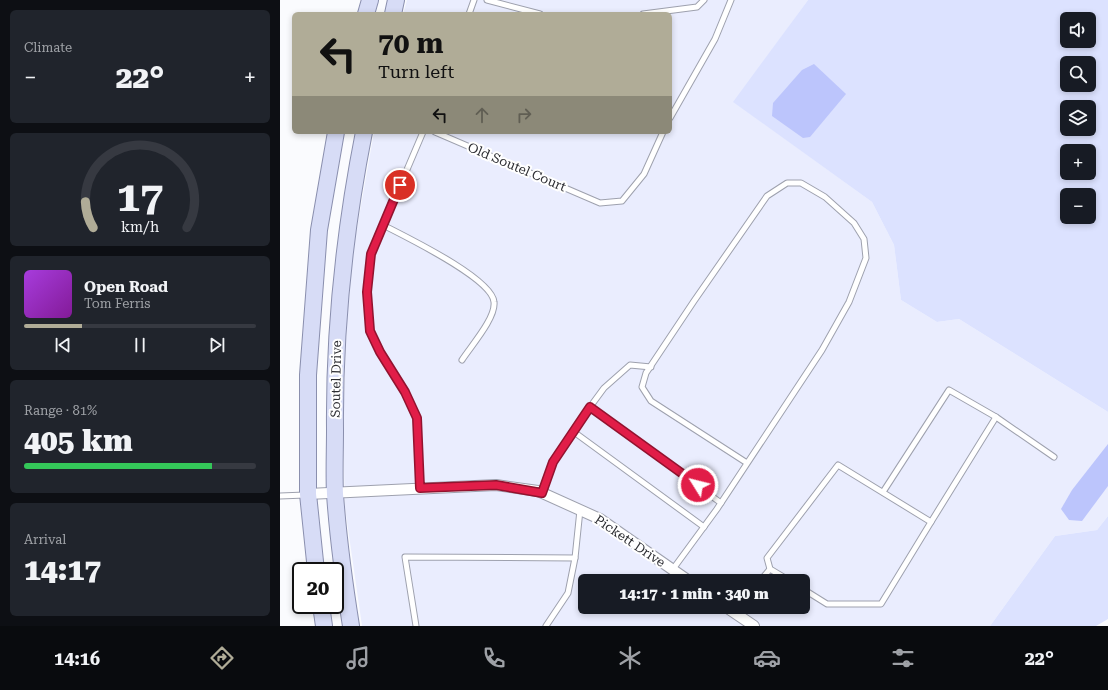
<!DOCTYPE html>
<meta charset="utf-8">
<style>
:root{--surface:#171b24;--page:#20242c;--text:#f1f3f6;--muted:#9ea1a6;--line:#363941;--accent:#b0ac97}
body{margin:0;font-family:"Roboto Serif",serif;background:var(--page);color:var(--text);height:100vh;display:flex;flex-direction:column;font-size:15px;white-space:nowrap}
*{box-sizing:border-box;margin:0}
p{font-size:13px;color:var(--muted)}
.icon{flex:none;width:22px;height:22px;fill:none;stroke:currentColor;stroke-width:2;stroke-linecap:round;stroke-linejoin:round}
.map{position:relative;flex:1;overflow:hidden}
.drawer{display:flex;flex-direction:column;gap:10px;padding:10px;background:#0d0f14;width:280px}
.drawer>*{flex:none}
.hud{position:absolute;left:12px;top:12px;width:380px;height:122px;border-radius:6px;box-shadow:0 2px 6px #0003;background:#b0ac97;color:#111;overflow:hidden}
.buttons{position:absolute;left:780px;top:12px;display:grid;gap:8px}
.buttons a{display:grid;place-items:center;width:36px;height:36px;border-radius:6px;background:var(--surface);box-shadow:0 2px 6px #0003;font-size:20px}
.speed{position:absolute;left:12px;top:562px;display:flex;gap:8px;font-size:20px;font-weight:700;text-align:center}
.speed>*{display:grid;place-content:center;width:52px;height:52px;border-radius:50%;background:var(--surface);box-shadow:0 2px 6px #0003;line-height:1}
.speed .limit{border:2px solid #111;border-radius:6px;background:#fff;color:#111}
.pin{position:absolute;display:grid;place-items:center;width:34px;height:34px;color:#fff;margin:-17px;border:2px solid #fff;border-radius:50%;box-shadow:0 1px 4px #0007}
.me{position:absolute;width:44px;margin:-22px;rotate:306deg;stroke-linejoin:round;filter:drop-shadow(0 0 3px #0008)}
.turn{display:flex;align-items:center;gap:14px;height:84px;padding:0 20px;font-size:18px}
.turn .icon{width:52px;height:52px;stroke-width:2.5}
.turn b{display:block;font-size:28px;line-height:34px}
.lanes{display:flex;align-items:center;height:38px;padding:0 20px;background:#0003;justify-content:center;gap:20px;direction:ltr}
.lanes .off{opacity:.35}
.big{font-size:30px;font-weight:800;line-height:1.1}
.drawer .widget{flex:1;display:flex;flex-direction:column;justify-content:center;gap:6px;min-width:0;padding:0 14px;border-radius:6px;background:var(--page)}
.drawer .dial{align-items:center;gap:0}
.dial svg{height:104px;overflow:visible;fill:none;stroke:var(--line);stroke-width:7;stroke-linecap:round;text-anchor:middle}
.dial text{fill:var(--text);stroke:none}
.song{display:flex;align-items:center;gap:12px}
.cover{width:48px;height:48px;border-radius:6px;background:linear-gradient(135deg,hsl(280 70% 55%),hsl(290 70% 35%))}
.played{height:4px;border-radius:2px;background:linear-gradient(90deg,var(--accent) 25%,var(--line) 25%)}
.keys{display:flex;justify-content:space-around;direction:ltr}
.heat{display:flex;justify-content:space-between;align-items:center;font-size:22px;direction:ltr}
.charge{height:6px;border-radius:3px;background:linear-gradient(90deg,#34c759 81%,var(--line) 0)}
.trip{position:absolute;left:298px;top:574px;width:232px;height:40px;border-radius:6px;background:var(--surface);box-shadow:0 2px 6px #0003;font-weight:800;line-height:40px;text-align:center}
.dock{display:flex;height:64px;justify-content:space-around;align-items:center;background:#090b0e;color:var(--muted)}
.dock .icon{width:28px;height:28px}
.dock .on{color:var(--accent)}
.dock b{font-size:18px;color:var(--text)}
main{display:flex;flex:1;min-height:0}
.map>svg:first-child{display:block}
.built{fill:#eaedfe;fill-rule:evenodd}
.green{fill:#dce2ff;fill-rule:evenodd}
.water{fill:#bcc5fc}
.lines{fill:none;stroke-linecap:round;stroke-linejoin:round}
.lane-casing{stroke:#9ea1ae;stroke-width:7}
.street-casing{stroke:#9ea1ae;stroke-width:12}
.primary-casing{stroke:#8a8fae;stroke-width:18}
.lane{stroke:#fff;stroke-width:5}
.street{stroke:#fff;stroke-width:10}
.primary{stroke:#d7dcf6;stroke-width:16}
.route-casing{stroke:#92132f;stroke-width:10}
.route{stroke:#e11d48;stroke-width:7}
.labels{text-anchor:middle;dominant-baseline:central;stroke-width:4;stroke-linejoin:round;paint-order:stroke}
.street-label{font-size:13px;fill:#2c2d32;stroke:#fff}
</style>
<main>
<section class="drawer">
<div class="widget"><p>Climate</p>
<div class="heat"><a>−</a><b class="big">22°</b><a>+</a></div>
</div>
<div class="widget dial"><svg viewBox="0 0 100 80">
<path d="M14 69A42 42 0 1 1 86 69"/>
<path d="M14 69A42 42 0 0 1 8 49" stroke="#b0ac97"/>
<text x="50" y="56" font-size="32" font-weight="700">17</text>
<text x="50" y="72" font-size="11">km/h</text>
</svg></div>
<div class="widget">
<div class="song"><i class="cover"></i><div><b>Open Road</b><p>Tom Ferris</p></div></div>
<div class="played"></div>
<div class="keys"><svg class="icon" aria-label="previous" viewBox="0 0 24 24"><path d="M18 5L8 12l10 7zM5 5v14"/></svg><svg class="icon" aria-label="pause" viewBox="0 0 24 24"><path d="M8 5v14M16 5v14"/></svg><svg class="icon" aria-label="next" viewBox="0 0 24 24"><path d="M6 5l10 7-10 7zM19 5v14"/></svg></div>
</div>
<div class="widget"><p>Range · 81%</p><b class="big">405 km</b><div class="charge"></div></div>
<div class="widget"><p>Arrival</p><b class="big">14:17</b></div>
</section>
<div class="map">
<svg width="828" height="626" viewBox="0 0 828 626">
<rect width="100%" height="100%" fill="#fafbfe"/>
<path class="built" d="M 127,0 L 528,0 L 454,102 L 592,202 L 614,245 L 621,300 L 657,322 L 679,319 L 828,412 L 828,516 L 817,530 L 775,536 L 710,626 L 82,626 L 65,508 L 63,429 L 67,316 L 74,245 L 94,132 L 390,132 L 390,14 L 123,14 ZM 305,581 L 523,581 L 523,607 L 305,607 Z"/>
<g class="green">
<path d="M 528,0 L 828,0 L 828,412 L 679,319 L 657,322 L 621,300 L 614,245 L 592,202 L 453,102 ZM 787,19 L 809,19 L 809,41 L 787,41 ZM 787,63 L 809,63 L 809,85 L 787,85 ZM 787,107 L 809,107 L 809,129 L 787,129 ZM 787,151 L 809,151 L 809,173 L 787,173 ZM 787,195 L 809,195 L 809,217 L 787,217 Z"/>
<path d="M 828,516 L 828,619 L 816,626 L 710,626 L 775,536 L 817,530 Z"/>
</g>
<g class="water">
<path d="M 534,64 L 566,94 L 530,137 L 523,138 L 492,116 L 493,103 L 522,70 Z"/>
<path d="M 828,444 L 828,486 L 802,521 L 789,520 L 781,509 L 792,490 Z"/>
</g>
<g class="lines">
<g class="lane-casing">
<g id="lane">
<path d="M 207,0 L 260,14"/>
<path d="M 189,14 L 194,0"/>
<path d="M 363,14 L 417,7 L 424,0"/>
<path d="M 390,118 L 435,39 L 451,0"/>
<path d="M 155,132 L 320,203 L 342,201 L 364,174 L 383,132"/>
<path d="M 103,225 C 124,236 212,278 214,302 C 216,318 191,346 182,360"/>
<path d="M 310,407 L 324,388 L 350,365 L 371,367"/>
<path d="M 294,432 L 424,527"/>
<path d="M 140,488 L 137,418 L 125,392 L 100,352 L 90,331 L 87,292 L 91,254 L 143,132"/>
<path d="M 603,492 L 669,390 L 716,417"/>
<path d="M 262,493 L 273,462 L 310,407 L 441,503"/>
<path d="M 0,496 L 25,495"/>
<path d="M 651,522 L 716,417 L 774,457"/>
<path d="M 393,569 L 437,509 L 542,350 L 569,302 L 586,258 L 584,239 L 574,223 L 545,197 L 521,183 L 507,183 L 487,196 L 414,301 L 366,373 L 362,387 L 371,401 L 467,463"/>
<path d="M 480,581 L 490,569"/>
<path d="M 510,581 L 490,569 L 487,558 L 558,465 L 651,522 L 601,604 L 547,604 L 523,589"/>
<path d="M 456,613 L 461,607"/>
<path d="M 136,626 L 125,557 L 295,558"/>
<path d="M 266,626 L 288,593 L 295,558 L 300,510"/>
</g>
</g>
<g class="street-casing">
<g id="street">
<path d="M 28,494 L 216,485 L 258,491 L 320,519 L 409,581"/>
<path d="M 446,607 L 474,626"/>
</g>
</g>
<g class="primary-casing">
<g id="primary">
<path d="M 86,14 L 90,0"/>
<path d="M 113,14 L 116,0"/>
<path d="M 36,571 L 28,494 L 28,375 L 39,230 L 56,132"/>
<path d="M 41,605 L 44,626"/>
<path d="M 71,626 C 64,582 58,538 55,494 C 54,473 55,451 55,430 C 54,328 64,233 84,132"/>
</g>
</g>
<use href="#lane" class="lane"/>
<use href="#street" class="street"/>
<use href="#primary" class="primary"/>
</g>
<g class="lines">
<g class="route-casing">
<path id="route" d="M 120,185 L 91,254 L 87,292 L 90,331 L 100,352 L 125,392 L 137,418 L 140,488 L 216,485 L 262,493 L 273,462 L 310,407 L 418,485"/>
</g>
<use href="#route" class="route"/>
</g>
<g class="labels">
<g class="street-label">
<text transform="translate(237 167) rotate(23)">Old Soutel Court</text>
<text transform="translate(56 379) rotate(-89)">Soutel Drive</text>
<text transform="translate(350 541) rotate(34)">Pickett Drive</text>
</g>
</g>
</svg>
<div class="buttons">
<a><svg class="icon" aria-label="sound" viewBox="0 0 24 24"><path d="M4 9h4l5-4v14l-5-4H4zM17 9q2 3 0 6"/></svg></a>
<a><svg class="icon" aria-label="search" viewBox="0 0 24 24"><circle cx="10" cy="10" r="6"/><path d="M15 15l6 6"/></svg></a>
<a><svg class="icon" aria-label="layers" viewBox="0 0 24 24"><path d="M12 4l9 5-9 5-9-5zM3 14l9 5 9-5"/></svg></a>
<a>+</a>
<a>−</a>
</div>
<div class="speed"><div class="limit">20</div></div>
<div class="pin" style="left:120px;top:185px;background:#d93025"><svg class="icon" aria-label="arrive" viewBox="0 0 24 24"><path d="M6 21V4h12l-3 4 3 4H6"/></svg></div>
<svg class="me" style="left:418px;top:485px" viewBox="-20 -20 40 40"><circle r="17" fill="#e11d48" stroke="#fff" stroke-width="3"/><path d="M0-11L8 9 0 5-8 9z" fill="#fff"/></svg>
<div class="trip">14:17 · 1 min · 340 m</div>
<div class="hud">
<div class="turn"><svg class="icon" aria-label="left" viewBox="0 0 24 24"><path d="M17 20v-9H6M10 6l-5 5 5 5"/></svg><div><b>70 m</b>Turn left</div></div>
<div class="lanes"><svg class="icon" aria-label="left" viewBox="0 0 24 24"><path d="M17 20v-9H6M10 6l-5 5 5 5"/></svg><svg class="icon off" aria-label="ahead" viewBox="0 0 24 24"><path d="M12 20V5M6 11l6-6 6 6"/></svg><svg class="icon off" aria-label="right" viewBox="0 0 24 24"><path d="M7 20v-9h11M14 6l5 5-5 5"/></svg></div>
</div>
</div>
</main>
<nav class="dock">
<b>14:16</b>
<svg class="icon on" aria-label="directions" viewBox="0 0 24 24"><path d="M12 3l9 9-9 9-9-9zM9 14v-3h6M13 9l2 2-2 2"/></svg>
<svg class="icon" aria-label="music" viewBox="0 0 24 24"><path d="M9 18V5l10-2v13"/><circle cx="6" cy="18" r="3"/><circle cx="16" cy="16" r="3"/></svg>
<svg class="icon" aria-label="phone" viewBox="0 0 24 24"><path d="M5 4h4l2 5-3 2q2 4 5 5l2-3 5 2v4C11 20 4 13 5 4z"/></svg>
<svg class="icon" aria-label="climate" viewBox="0 0 24 24"><path d="M12 3v18M4 7l16 10M4 17L20 7"/></svg>
<svg class="icon" aria-label="car" viewBox="0 0 24 24"><path d="M5 17H2v-5l4-1 3-4h7l3 4 3 1v5h-3M9 17h6M6 11h13"/><circle cx="7" cy="17" r="2"/><circle cx="17" cy="17" r="2"/></svg>
<svg class="icon" aria-label="filters" viewBox="0 0 24 24"><path d="M4 7h16M4 17h16"/><circle cx="9" cy="7" r="2"/><circle cx="15" cy="17" r="2"/></svg>
<b>22°</b>
</nav>
